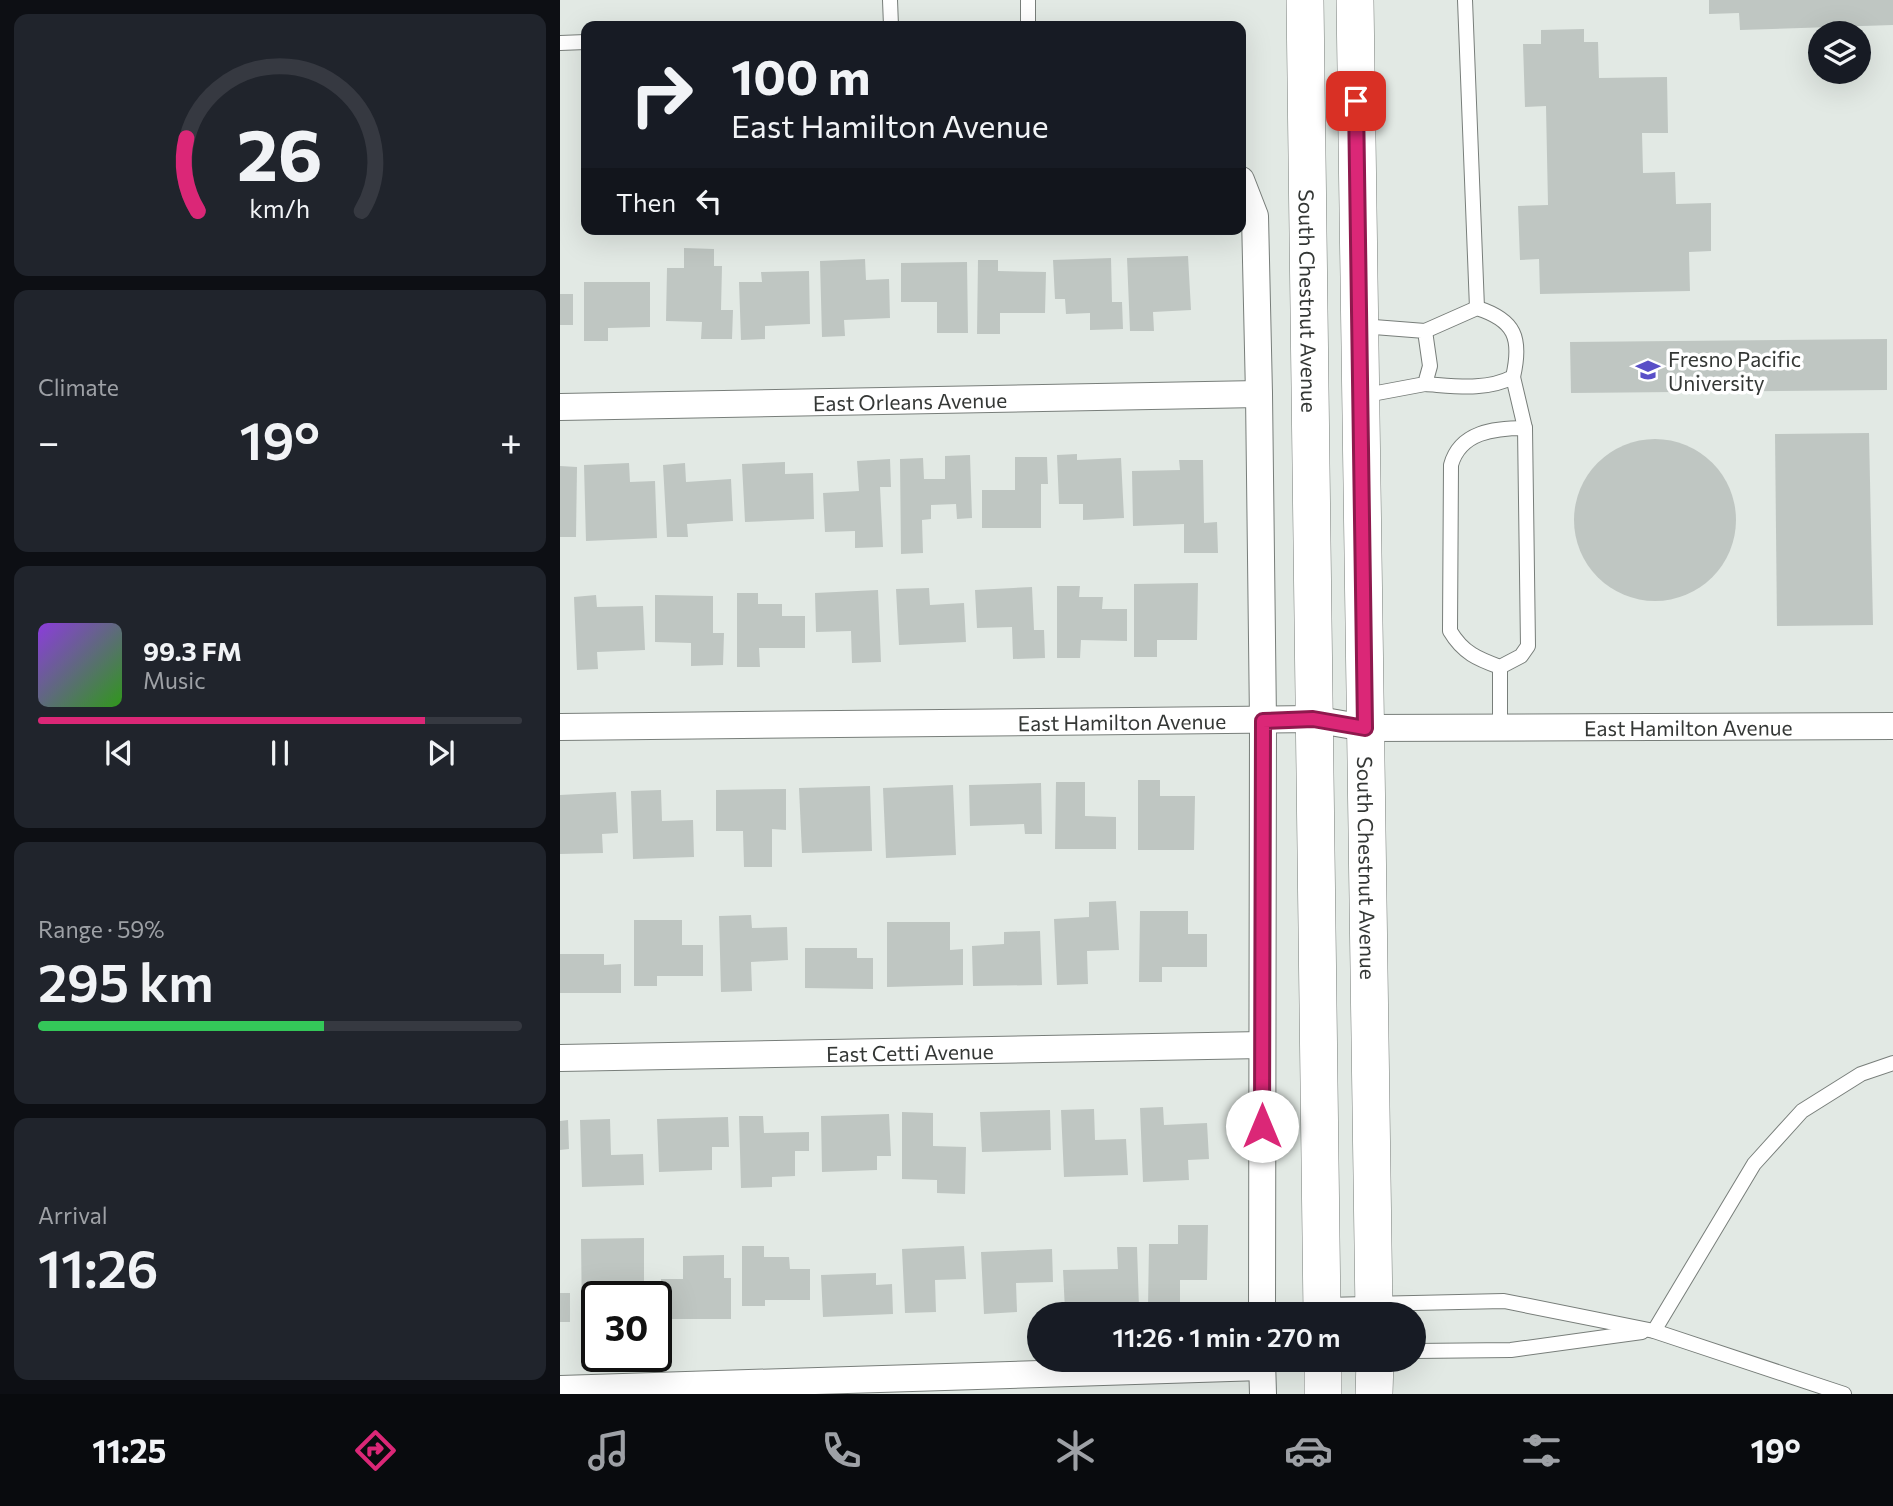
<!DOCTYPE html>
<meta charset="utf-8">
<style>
:root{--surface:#171b24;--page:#20242c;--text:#f1f3f6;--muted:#9ea1a6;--line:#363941;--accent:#db2777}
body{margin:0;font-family:Commissioner,sans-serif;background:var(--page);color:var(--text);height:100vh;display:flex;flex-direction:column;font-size:26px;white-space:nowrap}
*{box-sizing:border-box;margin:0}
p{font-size:23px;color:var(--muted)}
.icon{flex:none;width:38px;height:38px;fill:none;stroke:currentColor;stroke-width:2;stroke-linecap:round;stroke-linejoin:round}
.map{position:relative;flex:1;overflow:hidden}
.side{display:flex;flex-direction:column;gap:14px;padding:14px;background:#0d0f14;width:560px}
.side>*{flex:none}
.banner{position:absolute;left:21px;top:21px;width:665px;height:214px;border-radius:14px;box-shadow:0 7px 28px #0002;background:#171b24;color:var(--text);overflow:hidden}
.tools{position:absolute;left:1248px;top:21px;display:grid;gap:14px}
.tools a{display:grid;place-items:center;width:63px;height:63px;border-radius:50%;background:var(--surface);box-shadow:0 7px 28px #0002;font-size:35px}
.speed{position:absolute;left:21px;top:1281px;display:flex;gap:14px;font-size:35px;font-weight:700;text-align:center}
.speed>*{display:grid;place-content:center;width:91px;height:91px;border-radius:50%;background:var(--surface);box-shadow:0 7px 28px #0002;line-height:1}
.speed .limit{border:4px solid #111;border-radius:10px;background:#fff;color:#111}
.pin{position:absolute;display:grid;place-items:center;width:60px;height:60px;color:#fff;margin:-30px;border-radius:14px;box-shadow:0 4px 10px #0006}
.me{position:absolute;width:77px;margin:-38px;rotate:0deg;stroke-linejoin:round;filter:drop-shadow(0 0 5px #0008)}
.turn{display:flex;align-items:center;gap:24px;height:147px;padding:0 35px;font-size:32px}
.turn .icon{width:91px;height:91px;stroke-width:2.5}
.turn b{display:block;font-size:49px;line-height:60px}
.then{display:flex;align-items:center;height:66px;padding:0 35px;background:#0003;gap:14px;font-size:26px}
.big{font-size:52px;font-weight:600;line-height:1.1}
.side .tile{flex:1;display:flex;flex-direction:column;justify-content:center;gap:10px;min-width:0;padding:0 24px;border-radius:14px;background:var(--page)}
.side .dial{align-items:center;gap:0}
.dial svg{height:182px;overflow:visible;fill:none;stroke:var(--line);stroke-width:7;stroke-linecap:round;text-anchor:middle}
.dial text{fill:var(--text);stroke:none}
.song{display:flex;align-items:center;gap:21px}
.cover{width:84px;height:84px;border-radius:10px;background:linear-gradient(135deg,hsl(270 70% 55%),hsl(110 70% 35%))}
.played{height:7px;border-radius:4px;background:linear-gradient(90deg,var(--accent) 80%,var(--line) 80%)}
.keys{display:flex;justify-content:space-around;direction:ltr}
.heat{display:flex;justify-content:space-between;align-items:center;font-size:38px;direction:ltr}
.charge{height:10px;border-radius:5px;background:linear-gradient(90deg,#34c759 59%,var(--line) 0)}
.trip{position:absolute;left:467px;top:1302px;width:399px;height:70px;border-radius:35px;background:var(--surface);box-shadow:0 7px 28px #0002;font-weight:600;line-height:70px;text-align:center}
.tabs{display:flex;height:112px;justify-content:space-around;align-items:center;background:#090b0e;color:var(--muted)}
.tabs .icon{width:49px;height:49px}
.tabs .on{color:var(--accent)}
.tabs b{font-size:32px;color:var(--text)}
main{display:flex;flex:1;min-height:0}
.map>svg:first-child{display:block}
.building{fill:#bfc6c2}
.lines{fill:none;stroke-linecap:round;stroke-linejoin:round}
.lane-casing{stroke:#787e7a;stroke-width:16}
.street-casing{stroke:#787e7a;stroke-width:28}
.secondary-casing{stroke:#787e7a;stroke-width:38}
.lane{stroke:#fff;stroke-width:14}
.street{stroke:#fff;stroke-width:26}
.secondary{stroke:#fff;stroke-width:37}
.route-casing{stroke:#8e194d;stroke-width:18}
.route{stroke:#db2777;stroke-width:12}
.labels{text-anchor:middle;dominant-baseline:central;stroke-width:7;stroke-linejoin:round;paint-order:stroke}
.street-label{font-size:21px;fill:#343735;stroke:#fff}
.poi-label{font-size:21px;fill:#343735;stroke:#fff;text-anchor:start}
</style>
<main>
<section class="side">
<div class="tile dial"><svg viewBox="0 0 100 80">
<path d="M14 69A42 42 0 1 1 86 69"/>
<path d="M14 69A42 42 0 0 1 9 37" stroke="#db2777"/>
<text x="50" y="56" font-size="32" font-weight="700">26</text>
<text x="50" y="72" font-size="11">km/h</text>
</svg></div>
<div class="tile"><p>Climate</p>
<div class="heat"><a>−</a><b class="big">19°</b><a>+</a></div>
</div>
<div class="tile">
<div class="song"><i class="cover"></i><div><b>99.3 FM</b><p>Music</p></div></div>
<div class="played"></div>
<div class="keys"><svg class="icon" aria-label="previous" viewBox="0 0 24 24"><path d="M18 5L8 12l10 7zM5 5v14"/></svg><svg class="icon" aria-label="pause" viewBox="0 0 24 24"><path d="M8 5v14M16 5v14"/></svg><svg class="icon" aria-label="next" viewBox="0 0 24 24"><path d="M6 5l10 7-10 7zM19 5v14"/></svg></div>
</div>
<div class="tile"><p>Range · 59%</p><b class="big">295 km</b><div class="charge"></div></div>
<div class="tile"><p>Arrival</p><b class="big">11:26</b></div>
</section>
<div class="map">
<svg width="1333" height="1394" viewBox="0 0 1333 1394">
<rect width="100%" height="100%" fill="#e2e9e4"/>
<g class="building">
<path d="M 1149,0 L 1333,0 L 1333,25 L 1180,30 L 1179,13 L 1149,14 Z"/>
<path d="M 1024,29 L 1024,42 L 1038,42 L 1039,78 L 1107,77 L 1108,133 L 1082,133 L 1083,173 L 1115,172 L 1116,204 L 1151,203 L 1151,251 L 1129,252 L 1130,291 L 980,294 L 979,259 L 960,260 L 958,206 L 988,205 L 986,106 L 965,107 L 963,44 L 981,44 L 981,30 Z"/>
<path d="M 124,248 L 154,249 L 154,266 L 162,266 L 161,310 L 173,310 L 172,339 L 141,339 L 142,322 L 106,321 L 107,268 L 124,268 Z"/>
<path d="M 628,256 L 631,310 L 593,312 L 594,331 L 570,331 L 567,258 Z"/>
<path d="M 551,258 L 552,302 L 562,302 L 563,329 L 530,330 L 530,313 L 506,314 L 505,299 L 495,299 L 493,260 Z"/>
<path d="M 305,259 L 306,280 L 329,279 L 330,318 L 284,320 L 285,336 L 262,337 L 260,261 Z"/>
<path d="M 418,260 L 438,260 L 438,271 L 486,272 L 485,313 L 440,313 L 440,334 L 417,334 Z"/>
<path d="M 407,262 L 408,333 L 377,333 L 377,302 L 341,302 L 341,263 Z"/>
<path d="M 249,271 L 250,324 L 205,326 L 205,339 L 181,340 L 179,282 L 202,282 L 201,272 Z"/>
<path d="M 24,282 L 90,282 L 90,327 L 48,328 L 48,341 L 24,341 Z"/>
<rect x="0" y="294" width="13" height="31"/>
<path d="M 1327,339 L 1327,390 L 1011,393 L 1010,342 Z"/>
<path d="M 1309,433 L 1313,625 L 1217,626 L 1215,434 Z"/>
<circle cx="1095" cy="520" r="81"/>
<path d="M 517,454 L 517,460 L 561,458 L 564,518 L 523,520 L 523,504 L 499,504 L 497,455 Z"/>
<path d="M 410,455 L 412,518 L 397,519 L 396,504 L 371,505 L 371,519 L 362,520 L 363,553 L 341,554 L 340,459 L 363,458 L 364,479 L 385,479 L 385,456 Z"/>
<path d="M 455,457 L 487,457 L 488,484 L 481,484 L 481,528 L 422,528 L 422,490 L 455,490 Z"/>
<path d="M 330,459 L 331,487 L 320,487 L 323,547 L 295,548 L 295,531 L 265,532 L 263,493 L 299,491 L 297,461 Z"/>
<path d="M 619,460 L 643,460 L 644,523 L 657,522 L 658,553 L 624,553 L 624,524 L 573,526 L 572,471 L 620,470 Z"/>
<path d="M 225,462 L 225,474 L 253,473 L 254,519 L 185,522 L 182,464 Z"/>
<path d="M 69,463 L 70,482 L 95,481 L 97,538 L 26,541 L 24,465 Z"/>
<path d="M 125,463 L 126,482 L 171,479 L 173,521 L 127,524 L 128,537 L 107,537 L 103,465 Z"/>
<path d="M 0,466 L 17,467 L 16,537 L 0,537 Z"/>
<path d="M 638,583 L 637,640 L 597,640 L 597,657 L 574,657 L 574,584 Z"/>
<path d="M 497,586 L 520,586 L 519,597 L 543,597 L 542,609 L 567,609 L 567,641 L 521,640 L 520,658 L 497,658 Z"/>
<path d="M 472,587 L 474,630 L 484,630 L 485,658 L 453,659 L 452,627 L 417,628 L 415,590 Z"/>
<path d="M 369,588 L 370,605 L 404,603 L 406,642 L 339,645 L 336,589 Z"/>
<path d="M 318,590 L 321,662 L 292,663 L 291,631 L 256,632 L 255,593 Z"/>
<path d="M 177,593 L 198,593 L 198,604 L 222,604 L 222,616 L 245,616 L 245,648 L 199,648 L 200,667 L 177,667 Z"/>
<path d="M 36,595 L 37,607 L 83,606 L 85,650 L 37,652 L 38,669 L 17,670 L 14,597 Z"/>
<path d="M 95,595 L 153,596 L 153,633 L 164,633 L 163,665 L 131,666 L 131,643 L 95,642 Z"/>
<path d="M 578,780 L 600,780 L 600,796 L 635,796 L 634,850 L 578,850 Z"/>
<path d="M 496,782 L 525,782 L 525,816 L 556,817 L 556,849 L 495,849 Z"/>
<path d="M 481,783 L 482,834 L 465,834 L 464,824 L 410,826 L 409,785 Z"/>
<path d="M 393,785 L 396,855 L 326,858 L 323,788 Z"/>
<path d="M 310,786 L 312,851 L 242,853 L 239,788 Z"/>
<path d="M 226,789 L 226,830 L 212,829 L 212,867 L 184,867 L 183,831 L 156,831 L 156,790 Z"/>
<path d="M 101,790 L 102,821 L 133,820 L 134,857 L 73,859 L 71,791 Z"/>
<path d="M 56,792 L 58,833 L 42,834 L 43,853 L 0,854 L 0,795 Z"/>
<path d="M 556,901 L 559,950 L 527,951 L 528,984 L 497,985 L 494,919 L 529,917 L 529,902 Z"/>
<path d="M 580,911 L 628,911 L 628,934 L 647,934 L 647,967 L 602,967 L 602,982 L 579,982 Z"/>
<path d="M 191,915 L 192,928 L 227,927 L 228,960 L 191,962 L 192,991 L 161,992 L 159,916 Z"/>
<path d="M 74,920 L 122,920 L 122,945 L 143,945 L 143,976 L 97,976 L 97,986 L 74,986 Z"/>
<path d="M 327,922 L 390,922 L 390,950 L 403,949 L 403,985 L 327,987 Z"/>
<path d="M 480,931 L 482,985 L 413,986 L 412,946 L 444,944 L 444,932 Z"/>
<path d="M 245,948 L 297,948 L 297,958 L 313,958 L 313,989 L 245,988 Z"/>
<path d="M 0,954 L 44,954 L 44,965 L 61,964 L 61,993 L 0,993 Z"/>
<path d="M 603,1107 L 604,1125 L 647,1123 L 649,1159 L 628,1160 L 629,1180 L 583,1182 L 580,1108 Z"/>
<path d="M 534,1109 L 535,1140 L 566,1139 L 568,1175 L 504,1177 L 501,1110 Z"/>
<path d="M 490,1110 L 491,1150 L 422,1152 L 420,1112 Z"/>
<path d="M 342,1112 L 373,1113 L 373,1146 L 406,1147 L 405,1194 L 377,1193 L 377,1180 L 342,1179 Z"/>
<path d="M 329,1114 L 331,1156 L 317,1156 L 317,1170 L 262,1172 L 261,1116 Z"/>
<path d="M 179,1116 L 203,1116 L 204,1133 L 249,1132 L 249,1151 L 235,1151 L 235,1176 L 212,1177 L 212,1187 L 181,1188 Z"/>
<path d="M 168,1117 L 169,1147 L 152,1147 L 152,1170 L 99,1172 L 97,1119 Z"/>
<path d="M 50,1119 L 51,1155 L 83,1154 L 84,1185 L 22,1187 L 20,1120 Z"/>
<path d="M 8,1120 L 9,1149 L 0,1150 L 0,1121 Z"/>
<path d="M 618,1225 L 648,1225 L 647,1280 L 620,1280 L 620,1309 L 588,1309 L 589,1244 L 618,1244 Z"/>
<path d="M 84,1238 L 84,1286 L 54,1287 L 54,1297 L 37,1297 L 37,1321 L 22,1321 L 21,1239 Z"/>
<path d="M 182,1246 L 204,1246 L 204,1257 L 229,1257 L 230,1269 L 250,1269 L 250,1300 L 205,1300 L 205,1306 L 182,1306 Z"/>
<path d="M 404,1246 L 406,1279 L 375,1280 L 376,1312 L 345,1313 L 342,1249 Z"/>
<path d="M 557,1247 L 577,1247 L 579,1308 L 505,1311 L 503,1270 L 558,1269 Z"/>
<path d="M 492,1249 L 493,1282 L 456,1283 L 457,1312 L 424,1314 L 421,1252 Z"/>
<path d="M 164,1255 L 164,1278 L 171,1278 L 171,1319 L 101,1319 L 101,1279 L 123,1279 L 123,1256 Z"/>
<path d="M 316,1273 L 316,1285 L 332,1284 L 333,1314 L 263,1317 L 261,1275 Z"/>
<rect x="0" y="1293" width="10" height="29"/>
</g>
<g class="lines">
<g class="lane-casing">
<g id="lane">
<path d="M 330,0 L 331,26"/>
<path d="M 468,0 L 468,26"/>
<path d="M 905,0 L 917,308"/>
<path d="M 0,43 L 26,42"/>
<path d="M 801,326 L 865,331 L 870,366 L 865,384 L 801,396"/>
<path d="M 865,331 L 917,308 C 955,320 962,338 953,377 C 926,391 895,386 865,384"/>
<path d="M 953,377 L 965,428"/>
<path d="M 965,428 L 968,646 L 961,656 L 940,667 C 918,659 903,653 890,631 L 891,465 C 900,432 934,428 965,428 Z"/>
<path d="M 940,727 L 940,667"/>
<path d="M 763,1305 L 944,1301 L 1094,1331 L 1284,1394"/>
<path d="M 1094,1331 L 1194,1164 L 1242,1111 L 1301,1074 L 1333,1063"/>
<path d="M 854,1351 L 951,1350 L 1082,1332"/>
</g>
</g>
<g class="street-casing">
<g id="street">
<path d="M 681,180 L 695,216 L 699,394 L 703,721 L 702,1314"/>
<path id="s1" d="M 0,407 L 699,394"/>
<path id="s2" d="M 0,727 L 753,719 L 805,728 L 1333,726"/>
<path id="s3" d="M 0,1058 L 702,1045"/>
<path d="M 702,1360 L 703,1394"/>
<path d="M 0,1389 L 702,1367"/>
</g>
</g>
<g class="secondary-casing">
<g id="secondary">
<path id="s4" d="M 745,0 L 762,1314"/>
<path id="s5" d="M 795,0 L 814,1314"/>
<path d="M 763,1360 L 763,1394"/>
<path d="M 814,1394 L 815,1360"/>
</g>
</g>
<use href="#lane" class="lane"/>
<use href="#street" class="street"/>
<use href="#secondary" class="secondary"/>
</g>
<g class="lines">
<g class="route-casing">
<path id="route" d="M 702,1126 L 703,721 L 753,719 L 805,728 L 796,101"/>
</g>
<use href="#route" class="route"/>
</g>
<defs>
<g id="university-bare" transform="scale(1.89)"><path d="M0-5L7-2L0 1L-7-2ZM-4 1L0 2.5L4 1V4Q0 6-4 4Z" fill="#594fc7" stroke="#fff" stroke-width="2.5" paint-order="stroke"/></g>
</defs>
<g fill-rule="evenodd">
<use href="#university-bare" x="1088" y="370"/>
</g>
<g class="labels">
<g class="street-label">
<text stroke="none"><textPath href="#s4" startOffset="301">South Chestnut Avenue</textPath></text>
<text stroke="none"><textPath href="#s1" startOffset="350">East Orleans Avenue</textPath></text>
<text stroke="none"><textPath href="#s2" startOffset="562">East Hamilton Avenue</textPath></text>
<text stroke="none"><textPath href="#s2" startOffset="1129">East Hamilton Avenue</textPath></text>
<text stroke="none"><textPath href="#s5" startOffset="868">South Chestnut Avenue</textPath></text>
<text stroke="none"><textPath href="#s3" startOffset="350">East Cetti Avenue</textPath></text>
</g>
<g class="poi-label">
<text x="1108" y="358">Fresno Pacific<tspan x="1108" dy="24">University</tspan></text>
</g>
</g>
</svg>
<div class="tools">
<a><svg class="icon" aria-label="layers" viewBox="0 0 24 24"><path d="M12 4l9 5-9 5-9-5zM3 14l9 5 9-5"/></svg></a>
</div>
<div class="speed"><div class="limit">30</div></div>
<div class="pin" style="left:796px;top:101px;background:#d93025"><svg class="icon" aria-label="arrive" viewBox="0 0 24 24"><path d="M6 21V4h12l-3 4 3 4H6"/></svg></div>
<svg class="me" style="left:702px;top:1126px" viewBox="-20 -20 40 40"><circle r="19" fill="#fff"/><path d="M0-13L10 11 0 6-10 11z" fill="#db2777"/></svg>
<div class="trip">11:26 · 1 min · 270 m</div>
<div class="banner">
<div class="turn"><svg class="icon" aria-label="right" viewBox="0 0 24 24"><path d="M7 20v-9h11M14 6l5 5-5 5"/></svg><div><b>100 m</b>East Hamilton Avenue</div></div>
<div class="then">Then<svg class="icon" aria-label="left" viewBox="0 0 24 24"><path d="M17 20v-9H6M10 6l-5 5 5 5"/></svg></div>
</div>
</div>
</main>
<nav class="tabs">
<b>11:25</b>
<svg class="icon on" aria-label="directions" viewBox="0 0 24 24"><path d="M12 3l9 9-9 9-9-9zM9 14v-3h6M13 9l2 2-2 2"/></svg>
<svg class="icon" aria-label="music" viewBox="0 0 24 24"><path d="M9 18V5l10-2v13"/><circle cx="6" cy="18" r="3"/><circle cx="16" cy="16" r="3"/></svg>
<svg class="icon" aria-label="phone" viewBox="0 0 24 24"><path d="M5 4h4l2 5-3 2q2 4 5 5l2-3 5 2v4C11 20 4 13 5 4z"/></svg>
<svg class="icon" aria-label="climate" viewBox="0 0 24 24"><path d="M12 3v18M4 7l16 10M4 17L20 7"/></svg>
<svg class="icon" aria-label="car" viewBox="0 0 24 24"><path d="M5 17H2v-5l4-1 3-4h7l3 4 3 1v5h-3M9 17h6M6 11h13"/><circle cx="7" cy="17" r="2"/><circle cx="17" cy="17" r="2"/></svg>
<svg class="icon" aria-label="filters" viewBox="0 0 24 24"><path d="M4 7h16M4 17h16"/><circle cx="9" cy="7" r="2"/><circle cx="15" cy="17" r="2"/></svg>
<b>19°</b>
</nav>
